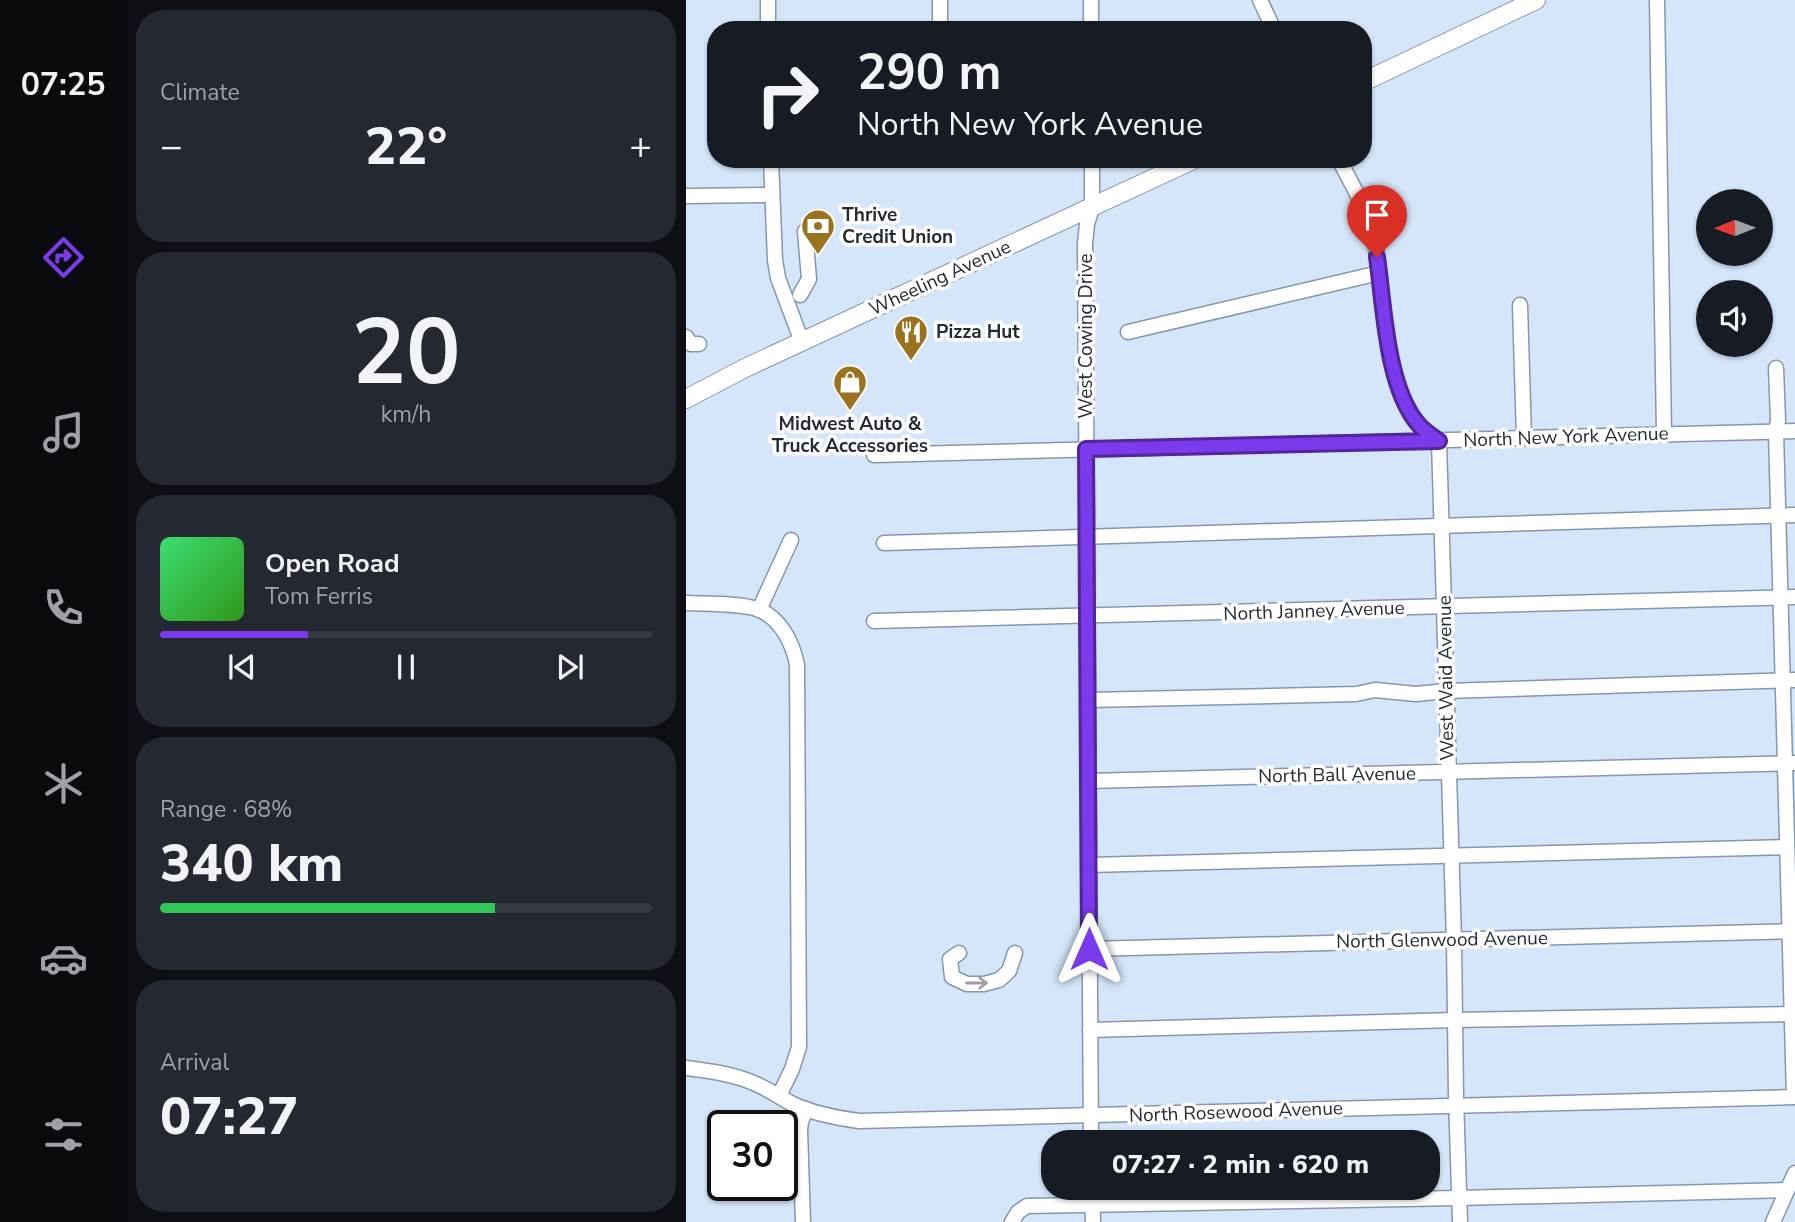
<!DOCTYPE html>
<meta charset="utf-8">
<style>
:root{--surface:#171b24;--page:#242831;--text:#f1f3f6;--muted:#9ea1a6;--line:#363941;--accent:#7c3aed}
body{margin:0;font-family:"Nunito Sans",sans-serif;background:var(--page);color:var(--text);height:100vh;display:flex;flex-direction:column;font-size:26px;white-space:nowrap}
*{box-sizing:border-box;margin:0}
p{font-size:23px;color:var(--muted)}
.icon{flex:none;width:38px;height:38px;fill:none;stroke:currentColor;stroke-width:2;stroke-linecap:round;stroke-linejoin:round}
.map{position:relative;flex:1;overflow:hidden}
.details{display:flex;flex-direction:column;gap:10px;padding:10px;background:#0d0f14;width:560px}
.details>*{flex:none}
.hud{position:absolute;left:21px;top:21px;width:665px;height:147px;border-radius:28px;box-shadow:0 2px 5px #0004;background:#171b24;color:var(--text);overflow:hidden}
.needle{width:46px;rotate:269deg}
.fabs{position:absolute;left:1010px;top:189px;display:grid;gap:14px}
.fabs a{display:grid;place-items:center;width:77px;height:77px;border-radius:50%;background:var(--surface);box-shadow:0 2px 5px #0004;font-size:35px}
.speed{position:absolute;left:21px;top:1110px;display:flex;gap:14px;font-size:35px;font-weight:700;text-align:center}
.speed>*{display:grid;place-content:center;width:91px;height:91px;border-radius:50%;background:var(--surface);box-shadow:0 2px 5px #0004;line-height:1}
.speed .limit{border:4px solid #111;border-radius:10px;background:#fff;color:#111}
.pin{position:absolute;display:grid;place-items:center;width:60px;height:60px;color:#fff;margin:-72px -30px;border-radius:50% 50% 50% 0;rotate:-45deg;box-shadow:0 0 7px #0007}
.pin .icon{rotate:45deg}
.me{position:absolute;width:77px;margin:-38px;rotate:0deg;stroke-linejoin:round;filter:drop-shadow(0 0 5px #0008)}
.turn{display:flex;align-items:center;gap:24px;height:147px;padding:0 35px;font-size:32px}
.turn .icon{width:91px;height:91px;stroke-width:2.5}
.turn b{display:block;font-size:49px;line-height:60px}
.big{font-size:52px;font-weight:800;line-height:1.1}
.details .card{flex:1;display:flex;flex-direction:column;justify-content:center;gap:10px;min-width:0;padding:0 24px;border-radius:28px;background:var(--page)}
.details .dial{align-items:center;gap:0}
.dial b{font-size:91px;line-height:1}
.song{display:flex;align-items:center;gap:21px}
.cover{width:84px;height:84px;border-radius:10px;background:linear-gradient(135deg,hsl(140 70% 55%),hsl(110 70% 35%))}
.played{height:7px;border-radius:4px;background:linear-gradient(90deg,var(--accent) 30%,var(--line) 30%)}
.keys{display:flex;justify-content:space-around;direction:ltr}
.heat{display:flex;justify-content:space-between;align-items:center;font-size:38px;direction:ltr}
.charge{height:10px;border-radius:5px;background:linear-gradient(90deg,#34c759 68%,var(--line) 0)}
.trip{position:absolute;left:355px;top:1130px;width:399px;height:70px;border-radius:28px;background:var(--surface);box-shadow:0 2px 5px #0004;font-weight:800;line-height:70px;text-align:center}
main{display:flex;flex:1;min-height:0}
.menu{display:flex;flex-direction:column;width:126px;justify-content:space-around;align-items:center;background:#090b0e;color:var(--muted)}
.menu .icon{width:49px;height:49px}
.menu .selected{color:var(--accent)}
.menu b{font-size:32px;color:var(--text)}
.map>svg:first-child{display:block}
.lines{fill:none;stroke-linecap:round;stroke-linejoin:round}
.minor-casing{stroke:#8497ae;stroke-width:17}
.major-casing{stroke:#8497ae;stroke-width:20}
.minor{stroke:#fff;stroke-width:14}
.major{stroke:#fff;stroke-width:18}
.oneway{stroke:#9ca0a4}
.route-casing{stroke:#51269a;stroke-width:18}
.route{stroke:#7c3aed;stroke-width:12}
.labels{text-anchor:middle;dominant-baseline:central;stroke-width:7;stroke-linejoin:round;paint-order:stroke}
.poi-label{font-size:19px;font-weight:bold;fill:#232b34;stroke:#fff;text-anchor:start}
.street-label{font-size:19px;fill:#232b34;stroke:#fff}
</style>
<main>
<nav class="menu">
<b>07:25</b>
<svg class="icon selected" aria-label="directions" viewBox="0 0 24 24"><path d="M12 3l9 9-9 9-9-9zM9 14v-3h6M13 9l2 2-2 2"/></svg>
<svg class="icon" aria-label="music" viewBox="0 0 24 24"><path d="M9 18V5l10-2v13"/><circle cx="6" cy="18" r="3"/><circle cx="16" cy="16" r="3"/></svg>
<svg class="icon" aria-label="phone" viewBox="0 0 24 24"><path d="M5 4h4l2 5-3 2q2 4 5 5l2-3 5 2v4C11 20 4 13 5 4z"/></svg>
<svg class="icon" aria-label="climate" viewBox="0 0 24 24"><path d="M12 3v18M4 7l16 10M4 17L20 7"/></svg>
<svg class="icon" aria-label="car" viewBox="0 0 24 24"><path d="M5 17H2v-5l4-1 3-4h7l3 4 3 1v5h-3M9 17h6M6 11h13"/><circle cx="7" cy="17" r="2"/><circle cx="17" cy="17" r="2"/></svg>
<svg class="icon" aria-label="filters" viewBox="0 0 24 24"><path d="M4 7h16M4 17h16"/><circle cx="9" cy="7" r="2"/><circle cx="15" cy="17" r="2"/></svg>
</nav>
<section class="details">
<div class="card"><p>Climate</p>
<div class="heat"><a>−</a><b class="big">22°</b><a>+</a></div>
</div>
<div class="card dial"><b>20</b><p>km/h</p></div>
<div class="card">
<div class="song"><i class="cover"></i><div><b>Open Road</b><p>Tom Ferris</p></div></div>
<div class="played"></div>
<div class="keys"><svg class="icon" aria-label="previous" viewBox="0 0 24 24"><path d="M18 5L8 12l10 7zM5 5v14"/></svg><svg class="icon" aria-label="pause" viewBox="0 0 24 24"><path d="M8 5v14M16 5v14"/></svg><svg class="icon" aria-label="next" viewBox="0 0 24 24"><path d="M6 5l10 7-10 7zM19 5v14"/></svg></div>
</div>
<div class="card"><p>Range · 68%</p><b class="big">340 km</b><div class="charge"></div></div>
<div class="card"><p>Arrival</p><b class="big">07:27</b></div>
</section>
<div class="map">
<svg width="1109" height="1222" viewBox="0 0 1109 1222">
<rect width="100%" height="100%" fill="#d6e6fa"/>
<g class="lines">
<g class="minor-casing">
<g id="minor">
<path d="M 82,0 L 82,30"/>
<path d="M 254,0 L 254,30"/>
<path d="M 574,0 L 588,30"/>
<path d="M 971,0 L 978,433"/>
<path d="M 405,30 L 405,0"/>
<path d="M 85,159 L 89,260 L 92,278 L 116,342"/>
<path d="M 653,159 C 665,184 682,210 688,238 C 699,292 695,381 733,424 C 739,431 746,436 753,441 L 768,940 L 770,1097 L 774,1222"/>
<path d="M 0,196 L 86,195"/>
<path d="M 114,295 L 123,279 L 119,231"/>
<path d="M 834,305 L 838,438"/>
<path d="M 442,332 L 693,273"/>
<path d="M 0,337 L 5,344 L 13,344"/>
<path d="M 1090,368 L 1092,420 L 1090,432 L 1108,1097"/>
<path d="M 188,455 L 1109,431"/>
<path d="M 198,543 L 1109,515"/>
<path d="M 0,603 C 19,604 54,603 71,609 C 94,617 107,643 111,665 L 113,1047 L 106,1069 L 93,1096"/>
<path d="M 73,610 L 105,540"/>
<path d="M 188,621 L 1109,597"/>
<path d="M 402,700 L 670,694 L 689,690 L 730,694 L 760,691 L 1109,680"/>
<path d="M 403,781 L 1109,763"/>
<path d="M 403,865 L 1101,847"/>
<path d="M 403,949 L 1109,931"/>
<path d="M 273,953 L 264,959 L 266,977 L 281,984 L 298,984 L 313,980 L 323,971 L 329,953"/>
<path d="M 404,1030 L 769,1020 L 1106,1014"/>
<path d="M 0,1068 C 24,1071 48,1074 70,1084 C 84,1090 96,1099 109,1105 C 129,1114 151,1118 173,1121 L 1109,1097"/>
<path d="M 405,1143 L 399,243 L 401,224 L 406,208 L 406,159"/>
<path d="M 406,1188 L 407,1222"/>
<path d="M 117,1222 L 114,1130 L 115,1122 L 120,1109"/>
<path d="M 326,1222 L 332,1212 L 341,1206 L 773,1198 L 1100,1190"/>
<path d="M 1087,1222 L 1109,1173"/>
</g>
</g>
<g class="major-casing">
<g id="major">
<path d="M 677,82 L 850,0"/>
<path d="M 0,399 L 59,368 L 509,159"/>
</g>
</g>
<use href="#minor" class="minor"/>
<use href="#major" class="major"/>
</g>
<defs><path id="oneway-shaft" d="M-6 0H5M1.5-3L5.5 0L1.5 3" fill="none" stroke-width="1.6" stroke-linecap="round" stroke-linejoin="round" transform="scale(1.75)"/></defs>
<use class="oneway" href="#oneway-shaft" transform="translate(291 983)"/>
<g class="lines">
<g class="route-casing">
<path id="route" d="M 403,949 L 400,449 L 753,441 C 746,436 738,431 732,424 C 700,386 698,305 691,257"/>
</g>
<use href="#route" class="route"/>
</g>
<defs>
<g id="bank-pin" transform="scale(1.75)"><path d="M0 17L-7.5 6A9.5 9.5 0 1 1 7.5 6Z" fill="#9b731f" stroke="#fff"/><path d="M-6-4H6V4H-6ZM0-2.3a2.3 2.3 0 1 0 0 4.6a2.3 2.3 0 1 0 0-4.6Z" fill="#fff"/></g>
<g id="restaurant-pin" transform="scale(1.75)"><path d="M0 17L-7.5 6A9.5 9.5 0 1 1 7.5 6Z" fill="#9b731f" stroke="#fff"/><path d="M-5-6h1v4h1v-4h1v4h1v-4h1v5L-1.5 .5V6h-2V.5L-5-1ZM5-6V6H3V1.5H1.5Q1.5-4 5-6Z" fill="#fff"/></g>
<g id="shop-pin" transform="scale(1.75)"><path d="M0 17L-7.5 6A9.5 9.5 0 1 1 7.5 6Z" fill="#9b731f" stroke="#fff"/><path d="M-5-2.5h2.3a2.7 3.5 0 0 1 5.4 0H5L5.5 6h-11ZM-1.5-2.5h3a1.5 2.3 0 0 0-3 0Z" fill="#fff"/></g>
</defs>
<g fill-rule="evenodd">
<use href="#bank-pin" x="132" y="226"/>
<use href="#restaurant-pin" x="225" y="332"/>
<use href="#shop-pin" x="164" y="382"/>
</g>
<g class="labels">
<g class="poi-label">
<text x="156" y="215">Thrive<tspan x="156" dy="22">Credit Union</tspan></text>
<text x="250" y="332">Pizza Hut</text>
<text x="164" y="424" text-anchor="middle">Midwest Auto &amp;<tspan x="164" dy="22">Truck Accessories</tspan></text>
</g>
<g class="street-label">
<text transform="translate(254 278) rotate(-25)">Wheeling Avenue</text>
<text transform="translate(400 336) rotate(-90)">West Cowing Drive</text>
<text transform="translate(880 437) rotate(-2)">North New York Avenue</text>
<text transform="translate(628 611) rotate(-2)">North Janney Avenue</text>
<text transform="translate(760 678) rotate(-91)">West Waid Avenue</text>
<text transform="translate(651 775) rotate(-1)">North Ball Avenue</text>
<text transform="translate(756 940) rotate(-1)">North Glenwood Avenue</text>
<text transform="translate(550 1112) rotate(-2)">North Rosewood Avenue</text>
</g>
</g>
</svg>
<div class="fabs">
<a><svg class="needle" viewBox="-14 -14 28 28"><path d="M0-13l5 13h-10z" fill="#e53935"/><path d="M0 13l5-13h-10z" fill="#9ea1a6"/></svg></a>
<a><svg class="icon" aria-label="sound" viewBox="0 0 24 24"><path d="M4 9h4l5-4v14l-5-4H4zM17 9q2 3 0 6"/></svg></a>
</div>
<div class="speed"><div class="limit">30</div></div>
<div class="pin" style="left:691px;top:257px;background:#d93025"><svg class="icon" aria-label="arrive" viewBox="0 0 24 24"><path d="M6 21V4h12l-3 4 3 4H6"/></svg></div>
<svg class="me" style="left:403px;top:949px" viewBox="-20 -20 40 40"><path d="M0-17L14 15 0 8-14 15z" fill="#7c3aed" stroke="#fff" stroke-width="4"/></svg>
<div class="trip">07:27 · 2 min · 620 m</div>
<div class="hud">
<div class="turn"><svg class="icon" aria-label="right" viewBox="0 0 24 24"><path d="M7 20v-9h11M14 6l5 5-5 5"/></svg><div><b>290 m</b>North New York Avenue</div></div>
</div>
</div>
</main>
